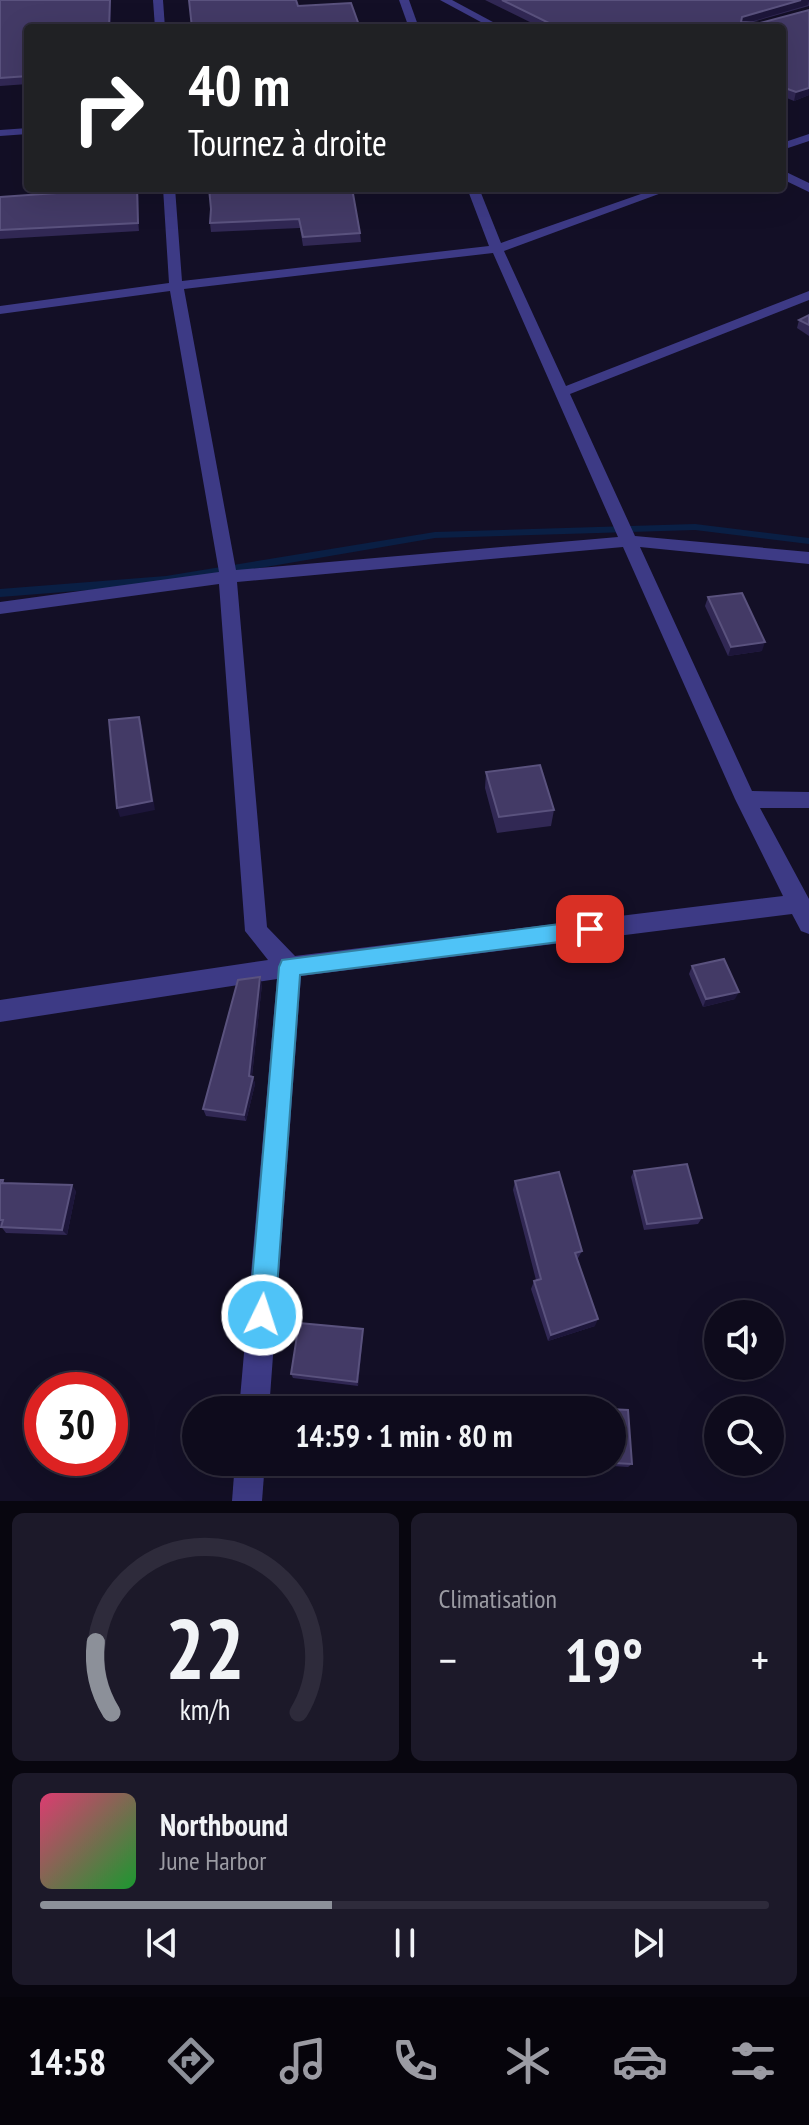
<!DOCTYPE html>
<html lang="fr">
<meta charset="utf-8">
<style>
:root{--surface:#0e0b1c;--page:#1c1929;--text:#f1f3f6;--muted:#9b9ba3;--line:#2e2b3b;--accent:#8c9099}
body{margin:0;font-family:"PT Sans Narrow",sans-serif;background:var(--page);color:var(--text);height:100vh;display:flex;flex-direction:column;font-size:30px;white-space:nowrap}
*{box-sizing:border-box;margin:0}
p{font-size:26px;color:var(--muted)}
.icon{flex:none;width:44px;height:44px;fill:none;stroke:currentColor;stroke-width:2;stroke-linecap:round;stroke-linejoin:round}
.map{position:relative;height:1501px;overflow:hidden}
.drawer{display:flex;flex-direction:column;gap:12px;padding:12px;background:#08060f;flex:1}
.drawer>*{flex:none}
.banner{position:absolute;left:24px;top:24px;width:762px;height:168px;border-radius:8px;box-shadow:0 8px 32px #0002,0 0 0 2px var(--line);background:#202124;color:#fff;overflow:hidden}
.fabs{position:absolute;left:704px;top:1300px;display:grid;gap:16px}
.fabs a{display:grid;place-items:center;width:80px;height:80px;border-radius:50%;background:var(--surface);box-shadow:0 8px 32px #0002,0 0 0 2px var(--line);font-size:40px}
.speed{position:absolute;left:24px;top:1372px;display:flex;gap:16px;font-size:40px;font-weight:700;text-align:center}
.speed>*{display:grid;place-content:center;width:104px;height:104px;border-radius:50%;background:var(--surface);box-shadow:0 8px 32px #0002,0 0 0 2px var(--line);line-height:1}
.speed .limit{border:12px solid #d22;background:#fff;color:#111}
.pin{position:absolute;display:grid;place-items:center;width:68px;height:68px;color:#fff;margin:-34px;border-radius:16px;box-shadow:0 4px 12px #0006}
.me{position:absolute;width:88px;margin:-44px;rotate:4deg;stroke-linejoin:round;filter:drop-shadow(0 0 6px #0008)}
.turn{display:flex;align-items:center;gap:28px;height:168px;padding:0 32px;font-size:36px}
.turn .icon{width:104px;height:104px;stroke-width:2.5}
.turn b{display:block;font-size:56px;line-height:68px}
.big{font-size:60px;font-weight:700;line-height:1.1}
.drawer .card{flex:1;display:flex;flex-direction:column;justify-content:center;gap:12px;min-width:0;padding:0 28px;border-radius:12px;background:var(--page)}
.drawer .dial{align-items:center;gap:0}
.dial svg{height:208px;overflow:visible;fill:none;stroke:var(--line);stroke-width:7;stroke-linecap:round;text-anchor:middle}
.dial text{fill:var(--text);stroke:none}
.song{display:flex;align-items:center;gap:24px}
.cover{width:96px;height:96px;border-radius:12px;background:linear-gradient(135deg,hsl(340 70% 55%),hsl(130 70% 35%))}
.played{height:8px;border-radius:4px;background:linear-gradient(90deg,var(--accent) 40%,var(--line) 40%)}
.keys{display:flex;justify-content:space-around;direction:ltr}
.heat{display:flex;justify-content:space-between;align-items:center;font-size:44px;direction:ltr}
.drawer .tiles{flex:1;display:grid;gap:12px;grid-template-columns:1fr 1fr}
.card:last-child{grid-column:span 2}
.trip{position:absolute;left:182px;top:1396px;width:444px;height:80px;border-radius:40px;background:var(--surface);box-shadow:0 8px 32px #0002,0 0 0 2px var(--line);font-weight:700;line-height:80px;text-align:center}
.tab-bar{display:flex;height:128px;justify-content:space-around;align-items:center;background:#06040b;color:var(--muted)}
.tab-bar .icon{width:56px;height:56px}
.tab-bar .selected{color:var(--accent)}
.tab-bar b{font-size:36px;color:var(--text)}
.map>svg:first-child{display:block}
.lines{fill:none;stroke-linecap:round;stroke-linejoin:round}
.stream{fill:#0a1f44;fill-rule:evenodd}
.minor{fill:#3d3a85;fill-rule:evenodd}
.wall{fill:#312854}
.shaded-wall{fill:#1d163a}
.building{fill:#433a66;stroke:#5a527e;stroke-width:2}
.route{fill:#4fc3f7;stroke:#337fa1;stroke-width:2}
</style>
<div class="map">
<svg width="809" height="1501" viewBox="0 0 809 1501">
<rect width="100%" height="100%" fill="#130f26"/>
<g class="lines">
<path class="stream" d="M 695,524 L 809,538 L 809,544 L 695,530 L 435,538 L 166,584 L 0,597 L 0,589 L 166,576 L 435,532 Z"/>
<g class="minor">
<path d="M 153,0 L 163,0 L 165,28 L 155,28 Z"/>
<path d="M 399,0 L 409,0 L 419,28 L 409,28 Z"/>
<path d="M 440,0 L 452,0 L 504,28 L 492,28 Z"/>
<path d="M 28,128 L 28,134 L 0,136 L 0,130 Z"/>
<path d="M 809,134 L 809,141 L 782,150 L 782,143 Z"/>
<path d="M 782,170 L 809,183 L 809,192 L 782,179 Z"/>
<path d="M 163,188 L 175,188 L 182,281 L 489,246 L 467,188 L 479,188 L 501,243 L 658,188 L 675,188 L 504,251 L 566,386 L 809,291 L 809,300 L 570,394 L 635,536 L 809,552 L 809,564 L 640,547 L 752,791 L 809,792 L 809,808 L 760,808 L 809,899 L 809,934 L 801,931 L 792,914 L 301,976 L 269,1410 L 239,1410 L 277,979 L 0,1022 L 0,1000 L 268,960 L 245,931 L 219,584 L 0,614 L 0,602 L 219,572 L 170,291 L 0,314 L 0,306 L 169,283 ZM 493,253 L 618,537 L 236,570 L 184,289 ZM 623,547 L 735,799 L 783,896 L 295,956 L 267,927 L 237,582 Z"/>
<path d="M 235,1462 L 265,1462 L 262,1501 L 232,1501 Z"/>
</g>
</g>
<g class="wall">
<path d="M 0,0 L 111,0 L 111,28 L 28,28 L 28,84 L 0,86 Z"/>
<path d="M 485,0 L 809,0 L 809,6 L 749,23 L 760,23 L 809,10 L 809,95 L 794,101 L 782,96 L 782,28 L 542,28 Z"/>
<path d="M 209,188 L 387,188 L 387,190 L 353,192 L 360,233 L 361,242 L 303,246 L 300,228 L 211,232 L 210,223 L 211,209 Z"/>
<path d="M 139,196 L 139,231 L 0,239 L 0,197 Z"/>
<path d="M 809,315 L 809,336 L 797,328 L 799,320 Z"/>
<path d="M 708,597 L 762,651 L 728,656 L 705,606 Z"/>
<path d="M 486,772 L 554,810 L 551,826 L 497,833 L 485,788 Z"/>
<path d="M 692,966 L 735,999 L 703,1007 L 689,974 Z"/>
<path d="M 262,984 L 252,1076 L 253,1077 L 255,1084 L 246,1121 L 206,1116 L 203,1109 Z"/>
<path d="M 634,1171 L 702,1218 L 698,1224 L 644,1230 L 631,1177 Z"/>
<path d="M 0,1180 L 3,1180 L 5,1183 L 76,1191 L 67,1235 L 6,1233 L 0,1225 Z"/>
<path d="M 515,1181 L 582,1251 L 577,1260 L 595,1326 L 548,1341 L 531,1289 L 534,1281 L 536,1280 L 513,1190 Z"/>
<path d="M 363,1334 L 358,1386 L 293,1378 L 291,1374 Z"/>
<path d="M 566,1407 L 628,1410 L 632,1464 L 628,1467 L 566,1463 L 566,1462 L 612,1462 L 612,1410 L 565,1410 Z"/>
</g>
<g class="shaded-wall">
<path d="M 110,0 L 111,0 L 111,28 L 109,28 Z"/>
<path d="M 801,0 L 809,0 L 808,5 L 740,25 L 742,17 Z"/>
<path d="M 809,88 L 809,95 L 794,101 L 796,92 Z"/>
<path d="M 137,188 L 139,196 L 139,231 L 138,223 Z"/>
<path d="M 765,642 L 762,651 L 728,656 L 731,647 Z"/>
<path d="M 139,717 L 142,726 L 155,810 L 120,817 L 117,808 Z"/>
<path d="M 260,977 L 262,984 L 251,1083 L 249,1076 Z"/>
<path d="M 739,992 L 735,999 L 703,1007 L 706,999 Z"/>
<path d="M 253,1077 L 255,1084 L 246,1121 L 244,1115 Z"/>
<path d="M 72,1185 L 76,1191 L 67,1235 L 62,1230 Z"/>
<path d="M 598,1319 L 595,1326 L 548,1341 L 551,1335 Z"/>
<path d="M 363,1329 L 363,1334 L 358,1386 L 357,1382 Z"/>
</g>
<g class="building">
<path d="M 0,0 L 110,0 L 109,28 L 28,28 L 28,76 L 0,78 Z"/>
<path d="M 189,0 L 296,0 L 298,6 L 351,3 L 360,28 L 192,28 Z"/>
<path d="M 502,0 L 801,0 L 742,17 L 741,22 L 760,23 L 809,10 L 809,88 L 796,92 L 782,87 L 782,28 L 559,28 Z"/>
<path d="M 128,188 L 137,188 L 138,223 L 0,230 L 0,197 Z"/>
<path d="M 209,188 L 352,188 L 360,233 L 303,237 L 299,219 L 210,223 L 211,209 Z"/>
<path d="M 809,315 L 809,325 L 799,320 Z"/>
<path d="M 742,593 L 765,642 L 731,647 L 708,597 Z"/>
<path d="M 139,717 L 152,801 L 117,808 L 109,720 Z"/>
<path d="M 540,765 L 554,810 L 499,817 L 486,772 Z"/>
<path d="M 724,959 L 739,992 L 706,999 L 692,966 Z"/>
<path d="M 260,977 L 249,1076 L 253,1077 L 244,1115 L 203,1109 L 238,980 Z"/>
<path d="M 687,1164 L 702,1218 L 647,1224 L 634,1171 Z"/>
<path d="M 559,1172 L 582,1251 L 575,1253 L 598,1319 L 551,1335 L 534,1281 L 541,1279 L 515,1181 Z"/>
<path d="M 0,1180 L 3,1180 L 2,1183 L 72,1185 L 62,1230 L 1,1227 L 3,1220 L 0,1220 Z"/>
<path d="M 299,1323 L 363,1329 L 357,1382 L 291,1374 Z"/>
<path d="M 566,1407 L 628,1410 L 632,1464 L 595,1462 L 612,1462 L 612,1410 L 567,1410 Z"/>
</g>
<path class="route" d="M 590,920 L 597,923 L 600,929 L 597,936 L 590,938 L 300,975 L 275,1315 L 271,1324 L 262,1328 L 253,1324 L 249,1315 L 279,967 L 282,960 Z"/>
</svg>
<div class="fabs">
<a><svg class="icon" aria-label="sound" viewBox="0 0 24 24"><path d="M4 9h4l5-4v14l-5-4H4zM17 9q2 3 0 6"/></svg></a>
<a><svg class="icon" aria-label="search" viewBox="0 0 24 24"><circle cx="10" cy="10" r="6"/><path d="M15 15l6 6"/></svg></a>
</div>
<div class="speed"><div class="limit">30</div></div>
<div class="pin" style="left:590px;top:929px;background:#d93025"><svg class="icon" aria-label="arrive" viewBox="0 0 24 24"><path d="M6 21V4h12l-3 4 3 4H6"/></svg></div>
<svg class="me" style="left:262px;top:1315px" viewBox="-20 -20 40 40"><circle r="17" fill="#4fc3f7" stroke="#fff" stroke-width="3"/><path d="M0-11L8 9 0 5-8 9z" fill="#fff"/></svg>
<div class="trip">14:59 · 1 min · 80 m</div>
<div class="banner">
<div class="turn"><svg class="icon" aria-label="right" viewBox="0 0 24 24"><path d="M7 20v-9h11M14 6l5 5-5 5"/></svg><div><b>40 m</b>Tournez à droite</div></div>
</div>
</div>
<section class="drawer">
<div class="tiles">
<div class="card dial"><svg viewBox="0 0 100 80">
<path d="M14 69A42 42 0 1 1 86 69"/>
<path d="M14 69A42 42 0 0 1 8 42" stroke="#8c9099"/>
<text x="50" y="56" font-size="32" font-weight="700">22</text>
<text x="50" y="72" font-size="11">km/h</text>
</svg></div>
<div class="card"><p>Climatisation</p>
<div class="heat"><a>−</a><b class="big">19°</b><a>+</a></div>
</div>
<div class="card">
<div class="song"><i class="cover"></i><div><b>Northbound</b><p>June Harbor</p></div></div>
<div class="played"></div>
<div class="keys"><svg class="icon" aria-label="previous" viewBox="0 0 24 24"><path d="M18 5L8 12l10 7zM5 5v14"/></svg><svg class="icon" aria-label="pause" viewBox="0 0 24 24"><path d="M8 5v14M16 5v14"/></svg><svg class="icon" aria-label="next" viewBox="0 0 24 24"><path d="M6 5l10 7-10 7zM19 5v14"/></svg></div>
</div>
</div>
</section>
<nav class="tab-bar">
<b>14:58</b>
<svg class="icon selected" aria-label="directions" viewBox="0 0 24 24"><path d="M12 3l9 9-9 9-9-9zM9 14v-3h6M13 9l2 2-2 2"/></svg>
<svg class="icon" aria-label="music" viewBox="0 0 24 24"><path d="M9 18V5l10-2v13"/><circle cx="6" cy="18" r="3"/><circle cx="16" cy="16" r="3"/></svg>
<svg class="icon" aria-label="phone" viewBox="0 0 24 24"><path d="M5 4h4l2 5-3 2q2 4 5 5l2-3 5 2v4C11 20 4 13 5 4z"/></svg>
<svg class="icon" aria-label="climate" viewBox="0 0 24 24"><path d="M12 3v18M4 7l16 10M4 17L20 7"/></svg>
<svg class="icon" aria-label="car" viewBox="0 0 24 24"><path d="M5 17H2v-5l4-1 3-4h7l3 4 3 1v5h-3M9 17h6M6 11h13"/><circle cx="7" cy="17" r="2"/><circle cx="17" cy="17" r="2"/></svg>
<svg class="icon" aria-label="filters" viewBox="0 0 24 24"><path d="M4 7h16M4 17h16"/><circle cx="9" cy="7" r="2"/><circle cx="15" cy="17" r="2"/></svg>
</nav>
